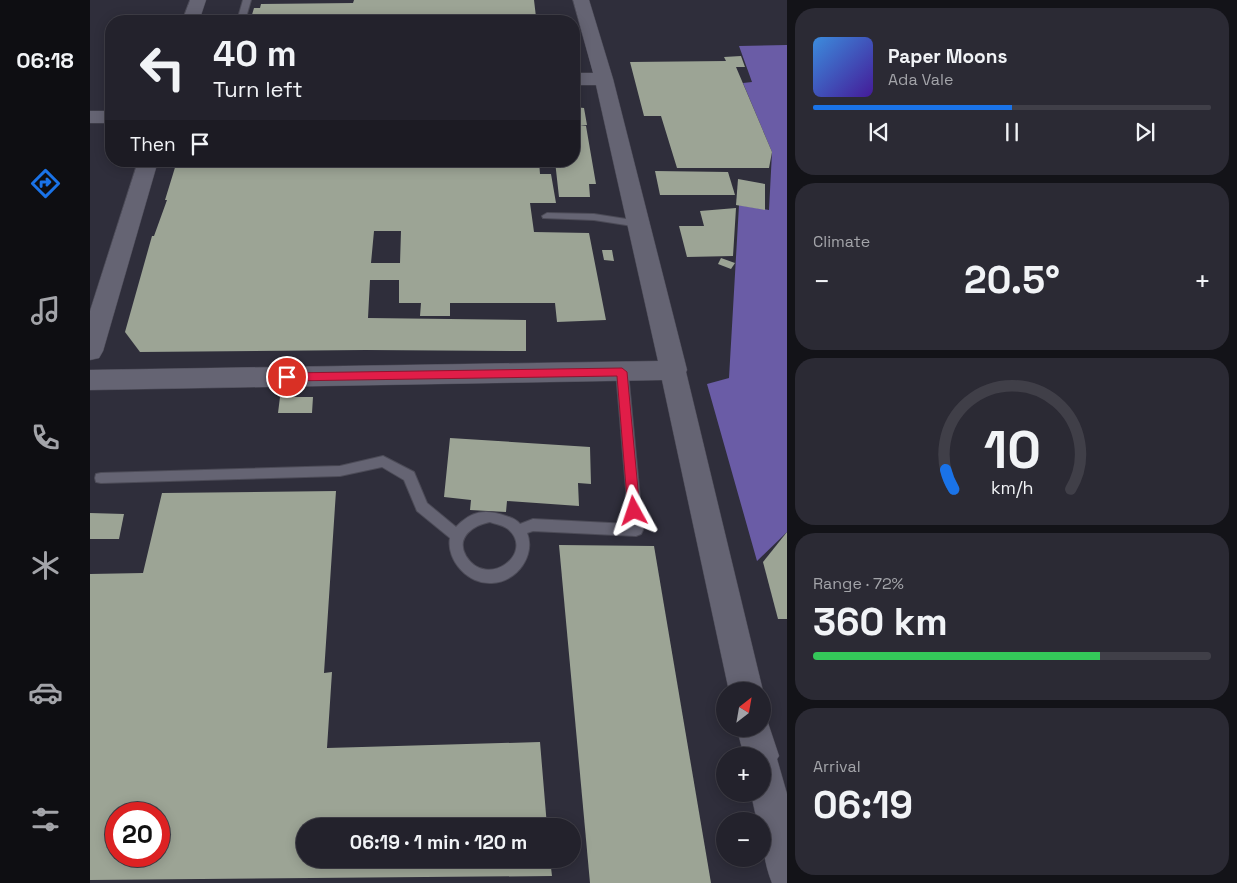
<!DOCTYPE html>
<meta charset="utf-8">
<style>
:root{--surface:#23222c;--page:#2b2a34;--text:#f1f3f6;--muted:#a3a4a9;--line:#403f48;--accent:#1a73e8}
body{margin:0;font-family:"Space Grotesk",sans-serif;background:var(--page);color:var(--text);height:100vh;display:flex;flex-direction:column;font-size:19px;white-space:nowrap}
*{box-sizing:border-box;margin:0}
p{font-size:16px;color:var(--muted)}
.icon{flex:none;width:28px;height:28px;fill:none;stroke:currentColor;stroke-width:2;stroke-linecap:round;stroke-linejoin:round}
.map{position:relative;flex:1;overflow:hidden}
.drawer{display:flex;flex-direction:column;gap:8px;padding:8px;background:#131318;width:450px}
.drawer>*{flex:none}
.guide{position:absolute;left:15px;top:15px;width:475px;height:152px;border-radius:20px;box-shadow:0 2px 12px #0003,0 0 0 1px var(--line);background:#23222c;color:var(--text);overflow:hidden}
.needle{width:32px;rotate:31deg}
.buttons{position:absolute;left:626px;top:682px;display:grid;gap:10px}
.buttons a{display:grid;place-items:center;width:55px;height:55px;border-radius:50%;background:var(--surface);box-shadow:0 2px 12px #0003,0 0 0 1px var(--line);font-size:25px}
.speed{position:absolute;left:15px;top:802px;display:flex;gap:10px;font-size:25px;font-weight:700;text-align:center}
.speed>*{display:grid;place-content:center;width:65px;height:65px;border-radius:50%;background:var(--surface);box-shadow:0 2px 12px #0003,0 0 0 1px var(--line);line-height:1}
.speed .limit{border:8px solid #d22;background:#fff;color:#111}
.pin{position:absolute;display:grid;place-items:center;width:42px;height:42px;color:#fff;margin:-21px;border:2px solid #fff;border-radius:50%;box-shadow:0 1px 5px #0007}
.me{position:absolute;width:55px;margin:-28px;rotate:355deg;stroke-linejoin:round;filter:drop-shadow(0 0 4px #0008)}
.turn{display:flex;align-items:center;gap:18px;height:105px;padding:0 25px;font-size:22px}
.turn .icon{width:65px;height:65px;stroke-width:2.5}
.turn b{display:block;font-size:35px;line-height:42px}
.then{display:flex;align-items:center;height:48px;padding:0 25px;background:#0003;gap:10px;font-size:19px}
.big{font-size:38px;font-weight:700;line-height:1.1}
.drawer .tile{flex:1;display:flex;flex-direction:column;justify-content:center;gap:8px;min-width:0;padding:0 18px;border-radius:20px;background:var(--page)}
.drawer .dial{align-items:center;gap:0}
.dial svg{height:130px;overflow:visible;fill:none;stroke:var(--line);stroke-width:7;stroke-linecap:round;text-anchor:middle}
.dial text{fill:var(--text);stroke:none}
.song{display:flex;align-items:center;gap:15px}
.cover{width:60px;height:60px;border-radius:8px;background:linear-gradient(135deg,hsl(210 70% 55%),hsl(260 70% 35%))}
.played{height:5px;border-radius:2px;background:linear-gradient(90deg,var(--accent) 50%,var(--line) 50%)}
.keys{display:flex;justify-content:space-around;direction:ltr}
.heat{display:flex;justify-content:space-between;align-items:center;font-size:28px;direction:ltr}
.charge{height:8px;border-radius:4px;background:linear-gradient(90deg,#34c759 72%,var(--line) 0)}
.trip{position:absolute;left:206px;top:818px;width:285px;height:50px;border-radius:25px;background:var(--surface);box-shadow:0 2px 12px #0003,0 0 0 1px var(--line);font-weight:700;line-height:50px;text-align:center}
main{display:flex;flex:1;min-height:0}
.dock{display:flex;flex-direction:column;width:90px;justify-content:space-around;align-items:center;background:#0e0e12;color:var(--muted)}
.dock .icon{width:35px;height:35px}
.dock .active{color:var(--accent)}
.dock b{font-size:22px;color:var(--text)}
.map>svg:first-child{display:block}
.forest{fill:#6a5ca6}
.building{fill:#9ca495;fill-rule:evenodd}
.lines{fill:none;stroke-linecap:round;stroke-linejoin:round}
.lane-casing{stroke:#4c4b57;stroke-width:2}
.secondary-casing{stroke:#4c4b57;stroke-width:1}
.lane{fill:#656473;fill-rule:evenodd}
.secondary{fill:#656473;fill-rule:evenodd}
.route{fill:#e11d48;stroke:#92132f}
</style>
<main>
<nav class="dock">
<b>06:18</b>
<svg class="icon active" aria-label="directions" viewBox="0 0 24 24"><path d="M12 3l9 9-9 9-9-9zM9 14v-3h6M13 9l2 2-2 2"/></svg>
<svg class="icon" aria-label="music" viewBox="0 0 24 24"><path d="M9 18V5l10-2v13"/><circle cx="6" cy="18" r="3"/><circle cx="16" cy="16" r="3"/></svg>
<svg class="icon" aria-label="phone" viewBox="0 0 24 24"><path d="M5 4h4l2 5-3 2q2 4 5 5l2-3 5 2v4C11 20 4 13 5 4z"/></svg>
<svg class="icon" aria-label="climate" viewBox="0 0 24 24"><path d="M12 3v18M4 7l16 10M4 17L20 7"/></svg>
<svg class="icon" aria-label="car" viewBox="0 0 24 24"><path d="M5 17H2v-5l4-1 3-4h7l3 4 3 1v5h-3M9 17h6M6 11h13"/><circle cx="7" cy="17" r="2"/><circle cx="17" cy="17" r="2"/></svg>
<svg class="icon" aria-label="filters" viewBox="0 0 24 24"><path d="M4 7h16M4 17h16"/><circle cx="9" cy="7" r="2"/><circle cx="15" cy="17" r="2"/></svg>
</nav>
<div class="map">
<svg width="697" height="883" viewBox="0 0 697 883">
<rect width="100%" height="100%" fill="#2f2e3b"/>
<path class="forest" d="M 697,45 L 697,532 L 667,561 L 617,384 L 639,378 L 649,205 L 679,210 L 682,152 L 653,83 L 662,82 L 649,46 Z"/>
<g class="building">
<path d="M 264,0 L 444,0 L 446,17 L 418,17 L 425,18 L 425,21 L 167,21 L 168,18 L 161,18 L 164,8 L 170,8 L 171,4 L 263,3 Z"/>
<path d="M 651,56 L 655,67 L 646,67 L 682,152 L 679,168 L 587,168 L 571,116 L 554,116 L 540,62 L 636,61 L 634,57 Z"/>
<path d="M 484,107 L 494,108 L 497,125 L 490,126 L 496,126 L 506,184 L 499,184 L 500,197 L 469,197 L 465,161 L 484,161 Z"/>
<path d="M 87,161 L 449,161 L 450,174 L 461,174 L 466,203 L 440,203 L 444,232 L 499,233 L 516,320 L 467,322 L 465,303 L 360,303 L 360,316 L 330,316 L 331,303 L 309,303 L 309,280 L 280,280 L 278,318 L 436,320 L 436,351 L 276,350 L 50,352 L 35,332 L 62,236 L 64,236 L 77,200 L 75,200 ZM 284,231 L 311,231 L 310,263 L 281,263 Z"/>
<path d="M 565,171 L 638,172 L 645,195 L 570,195 Z"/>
<path d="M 648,179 L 675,184 L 675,210 L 646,205 Z"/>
<path d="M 646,208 L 643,256 L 597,257 L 589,226 L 614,226 L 610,211 Z"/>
<path d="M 512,250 L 522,250 L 524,261 L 514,260 Z"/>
<path d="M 631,258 L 645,263 L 641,269 L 628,264 Z"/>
<path d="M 190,397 L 223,397 L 222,413 L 188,413 Z"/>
<path d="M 360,438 L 500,447 L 501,484 L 488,483 L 489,506 L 417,501 L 416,512 L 380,510 L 381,500 L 354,497 Z"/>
<path d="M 246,491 L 234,673 L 242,672 L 237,748 L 450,742 L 457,826 L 215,826 L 215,859 L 460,859 L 462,876 L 0,880 L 0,574 L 53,573 L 72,493 ZM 26,814 L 69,814 L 69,856 L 26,856 Z"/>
<path d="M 0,513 L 34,514 L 29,539 L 0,539 Z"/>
<path d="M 697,532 L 697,619 L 688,619 L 673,562 Z"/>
<path d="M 469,545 L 564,546 L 621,883 L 500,883 Z"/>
</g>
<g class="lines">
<g class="lane-casing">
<g id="lane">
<path d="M 153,0 L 161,0 L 155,21 L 147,21 Z"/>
<path d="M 457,213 L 504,214 L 549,221 L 554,224 L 549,227 L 504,220 L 453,218 L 452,216 Z"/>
<path d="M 532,368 L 538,372 L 553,530 L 551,534 L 546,536 L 443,531 L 437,533 C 446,555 427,582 402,583 C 379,585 356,561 360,538 L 327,511 L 314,480 L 292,467 L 250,476 L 11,483 L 6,482 L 5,478 L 6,474 L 11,473 L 250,466 L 293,456 L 324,472 L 337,503 L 366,527 C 382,510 396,509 416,516 C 422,518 426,519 430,524 L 443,519 L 539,524 L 526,372 ZM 400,522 C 405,524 413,525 418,529 C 446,553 397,590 376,556 C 365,537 384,525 400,522 Z"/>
</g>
</g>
<g class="secondary-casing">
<g id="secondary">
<path d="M 100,0 L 116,0 L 109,21 L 92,21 Z"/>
<path d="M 483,0 L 499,0 L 523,79 L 597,370 L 596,372 L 673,691 L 672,692 L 639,691 L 572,380 L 0,390 L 0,370 L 568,361 L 506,85 L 484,85 L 484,73 L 503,73 Z"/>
<rect x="0" y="111" width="21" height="12"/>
<path d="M 48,161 L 68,161 L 13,351 L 9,358 L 0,360 L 0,311 Z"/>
<path d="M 672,715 L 676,717 L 689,756 L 687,759 L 697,794 L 697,883 L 682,883 C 674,863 672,843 672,821 L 667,821 L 661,794 L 672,794 L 672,756 L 654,756 L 647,729 L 672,729 Z"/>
</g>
</g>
<use href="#lane" class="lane"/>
<use href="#secondary" class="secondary"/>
</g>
<path class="route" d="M 532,368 L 537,372 L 550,511 L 548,514 L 544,516 L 539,514 L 538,511 L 527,376 L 197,381 L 192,377 L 197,373 Z"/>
</svg>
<div class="buttons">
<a><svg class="needle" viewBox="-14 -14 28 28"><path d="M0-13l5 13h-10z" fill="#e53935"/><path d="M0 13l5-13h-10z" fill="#a3a4a9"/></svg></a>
<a>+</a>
<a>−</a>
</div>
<div class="speed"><div class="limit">20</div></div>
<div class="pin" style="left:197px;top:377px;background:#d93025"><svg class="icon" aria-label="arrive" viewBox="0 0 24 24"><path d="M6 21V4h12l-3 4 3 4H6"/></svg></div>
<svg class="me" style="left:544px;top:511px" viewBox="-20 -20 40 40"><path d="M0-17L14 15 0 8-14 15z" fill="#e11d48" stroke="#fff" stroke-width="4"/></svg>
<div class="trip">06:19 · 1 min · 120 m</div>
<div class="guide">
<div class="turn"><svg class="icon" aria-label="left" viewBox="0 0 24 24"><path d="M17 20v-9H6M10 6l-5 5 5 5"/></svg><div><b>40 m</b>Turn left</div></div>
<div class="then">Then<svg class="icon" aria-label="arrive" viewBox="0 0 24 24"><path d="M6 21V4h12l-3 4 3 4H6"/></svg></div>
</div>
</div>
<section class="drawer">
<div class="tile">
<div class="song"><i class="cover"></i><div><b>Paper Moons</b><p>Ada Vale</p></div></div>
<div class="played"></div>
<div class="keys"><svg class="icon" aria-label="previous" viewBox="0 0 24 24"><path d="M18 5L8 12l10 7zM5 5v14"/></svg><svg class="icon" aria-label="pause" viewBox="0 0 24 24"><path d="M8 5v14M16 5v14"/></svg><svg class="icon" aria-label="next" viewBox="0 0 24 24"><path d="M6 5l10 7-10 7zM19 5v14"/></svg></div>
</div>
<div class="tile"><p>Climate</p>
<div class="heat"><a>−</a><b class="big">20.5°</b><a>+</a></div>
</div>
<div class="tile dial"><svg viewBox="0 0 100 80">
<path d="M14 69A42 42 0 1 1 86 69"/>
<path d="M14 69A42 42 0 0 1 9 57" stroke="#1a73e8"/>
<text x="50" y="56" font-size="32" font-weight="700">10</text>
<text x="50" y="72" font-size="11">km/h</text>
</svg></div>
<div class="tile"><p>Range · 72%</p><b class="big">360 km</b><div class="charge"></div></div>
<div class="tile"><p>Arrival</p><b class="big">06:19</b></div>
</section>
</main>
